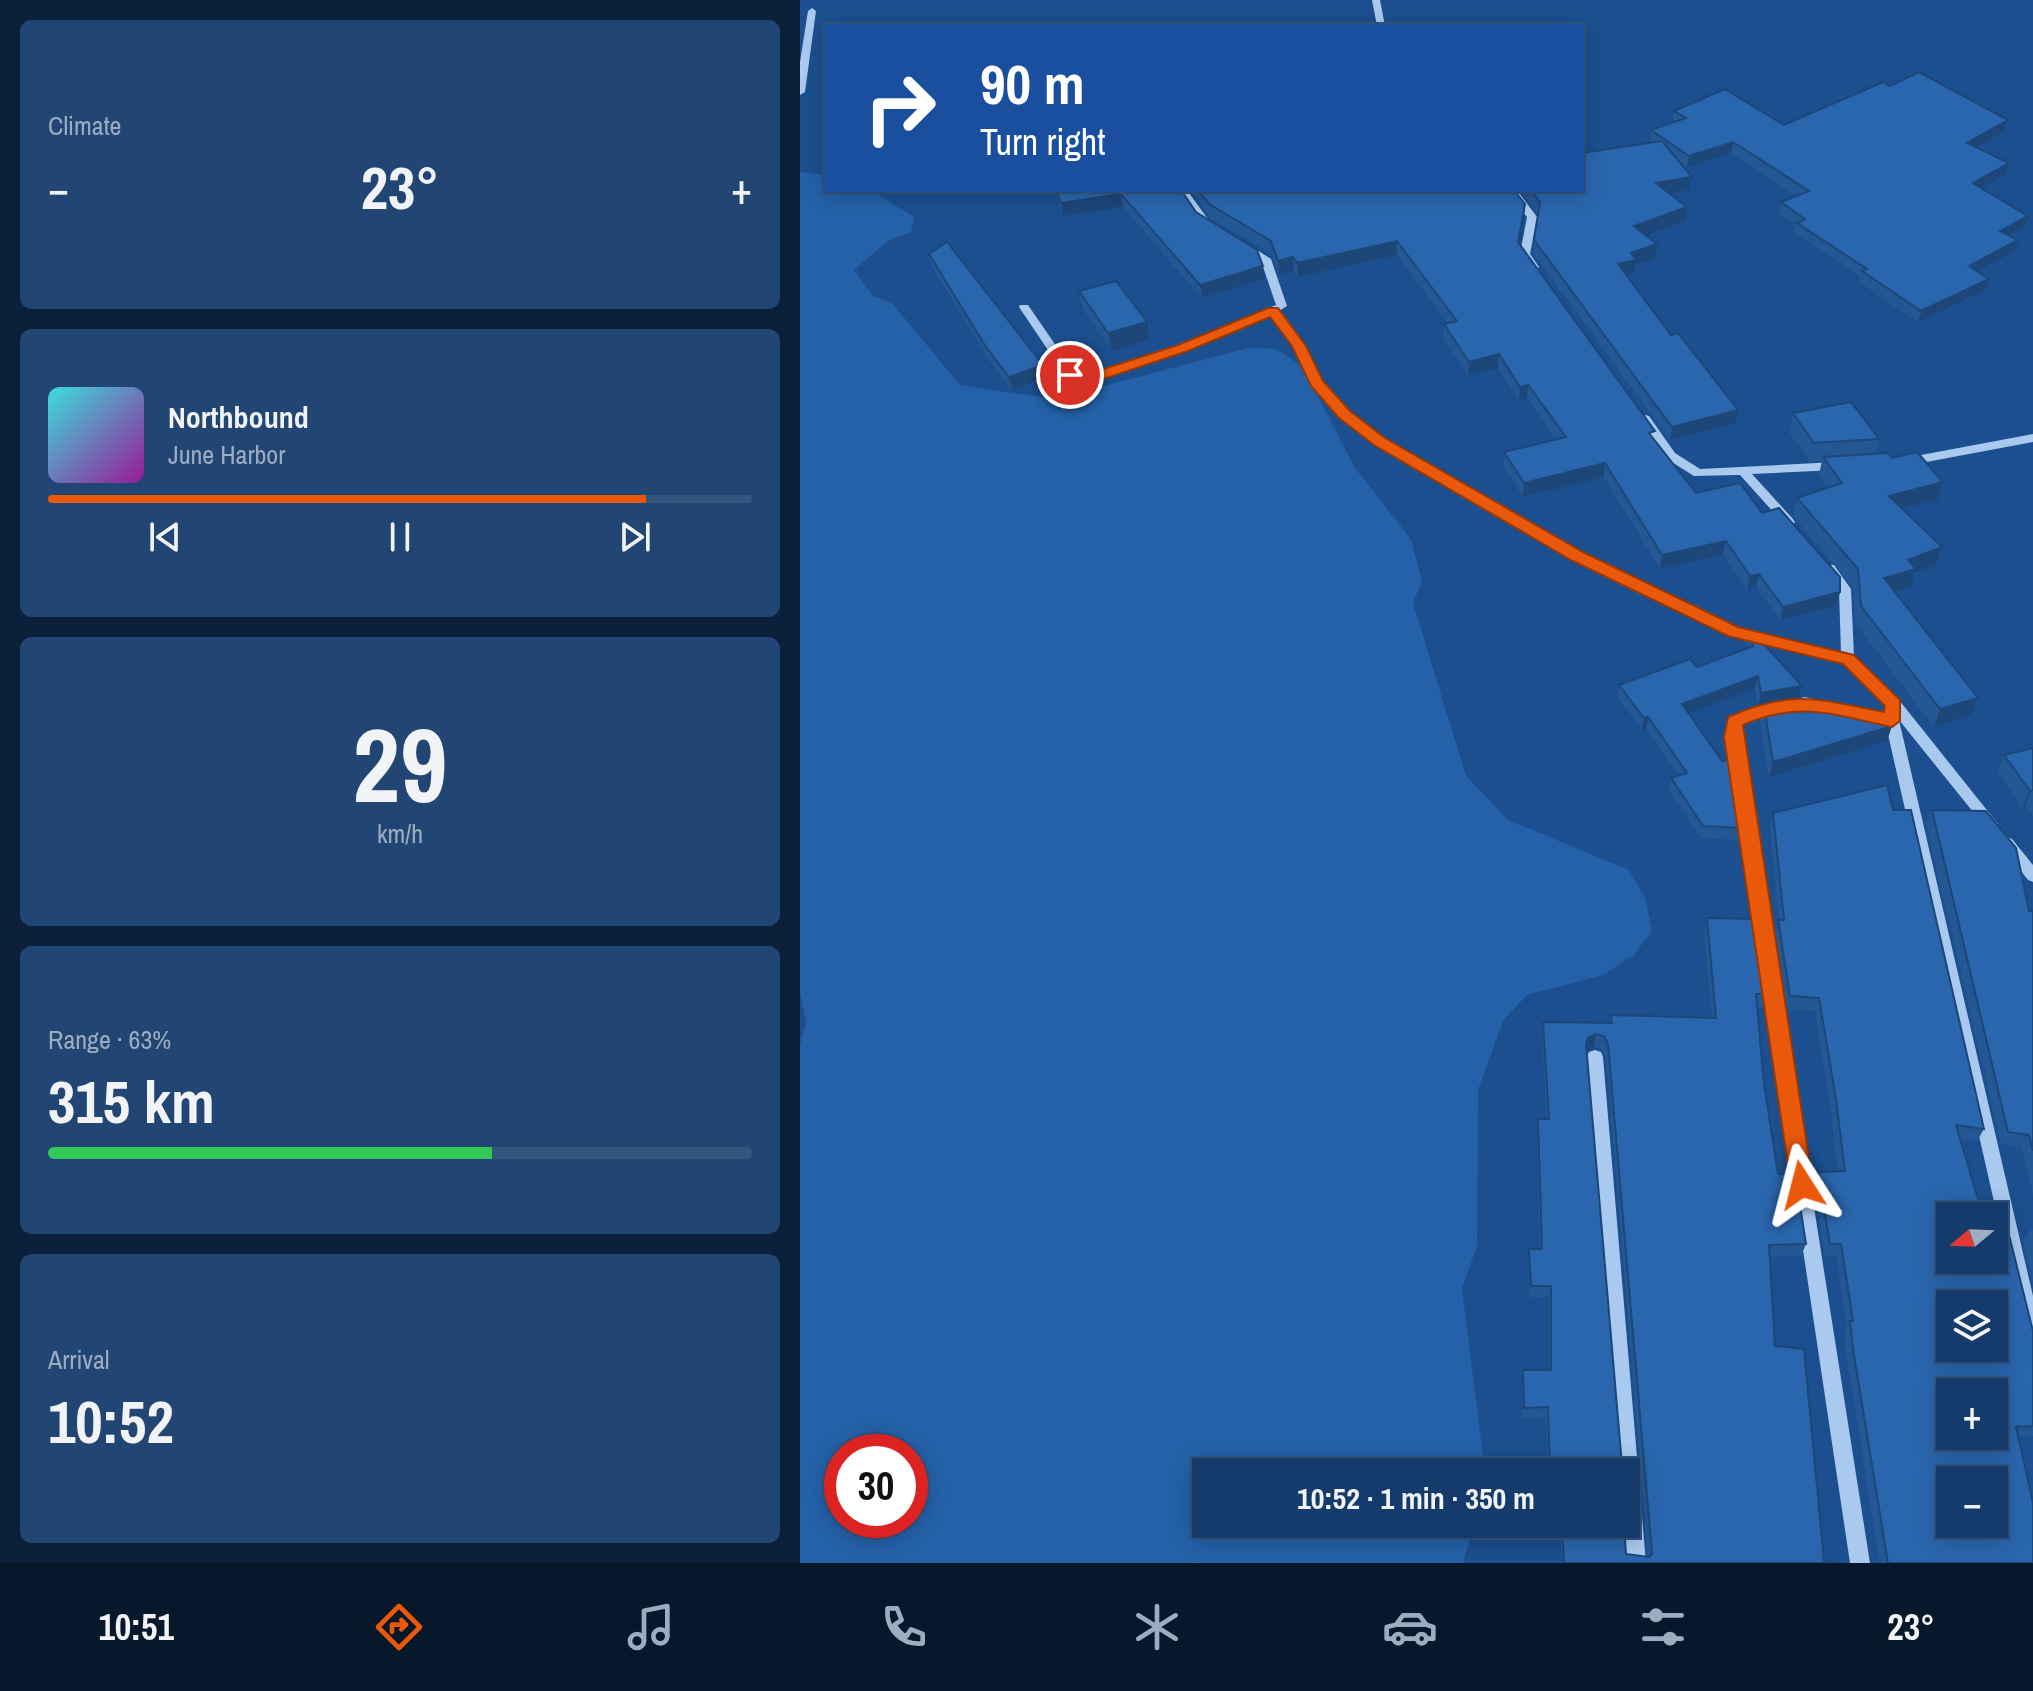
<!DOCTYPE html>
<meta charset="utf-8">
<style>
:root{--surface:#143b6b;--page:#214673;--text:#f1f3f6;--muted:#9dadc1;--line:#33557e;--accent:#ea580c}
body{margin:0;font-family:"Archivo Narrow",sans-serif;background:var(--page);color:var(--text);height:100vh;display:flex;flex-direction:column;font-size:30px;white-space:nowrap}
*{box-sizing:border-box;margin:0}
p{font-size:26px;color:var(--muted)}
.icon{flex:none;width:44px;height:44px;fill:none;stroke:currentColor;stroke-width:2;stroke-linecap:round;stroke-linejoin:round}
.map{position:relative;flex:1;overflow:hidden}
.sheet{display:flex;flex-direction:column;gap:20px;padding:20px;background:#0b203b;width:800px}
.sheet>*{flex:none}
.hud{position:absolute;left:24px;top:24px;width:760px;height:168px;border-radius:0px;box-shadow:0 4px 20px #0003,0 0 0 2px var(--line);background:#1a4fa0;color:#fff;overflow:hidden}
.needle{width:52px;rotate:251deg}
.fabs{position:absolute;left:1136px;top:1202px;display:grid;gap:16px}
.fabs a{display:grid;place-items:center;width:72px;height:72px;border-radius:0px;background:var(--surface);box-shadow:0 4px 20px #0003,0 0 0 2px var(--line);font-size:40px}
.speed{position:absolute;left:24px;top:1434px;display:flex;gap:16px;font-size:40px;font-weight:700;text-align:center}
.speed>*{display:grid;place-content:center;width:104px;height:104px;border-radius:50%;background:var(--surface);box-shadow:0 4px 20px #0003,0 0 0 2px var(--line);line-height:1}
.speed .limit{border:12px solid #d22;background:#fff;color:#111}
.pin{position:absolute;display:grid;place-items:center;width:68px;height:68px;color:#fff;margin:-34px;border:4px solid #fff;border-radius:50%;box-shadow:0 2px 8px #0007}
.me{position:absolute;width:88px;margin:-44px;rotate:351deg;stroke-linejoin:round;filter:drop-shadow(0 0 6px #0008)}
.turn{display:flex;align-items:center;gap:28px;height:168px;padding:0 24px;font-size:36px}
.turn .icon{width:104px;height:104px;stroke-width:2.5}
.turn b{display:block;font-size:56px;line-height:68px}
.big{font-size:60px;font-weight:700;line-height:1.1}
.sheet .widget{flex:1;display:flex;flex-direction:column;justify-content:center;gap:12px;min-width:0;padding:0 28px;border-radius:12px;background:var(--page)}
.sheet .dial{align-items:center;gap:0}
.dial b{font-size:104px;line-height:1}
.song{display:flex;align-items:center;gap:24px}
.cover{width:96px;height:96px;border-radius:12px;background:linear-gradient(135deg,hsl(180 70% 55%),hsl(300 70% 35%))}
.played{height:8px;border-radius:4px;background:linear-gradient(90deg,var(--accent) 85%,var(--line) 85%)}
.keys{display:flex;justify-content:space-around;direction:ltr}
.heat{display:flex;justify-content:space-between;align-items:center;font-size:44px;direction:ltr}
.charge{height:12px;border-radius:6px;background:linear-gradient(90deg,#34c759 63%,var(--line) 0)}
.trip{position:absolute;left:392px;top:1458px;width:448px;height:80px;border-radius:0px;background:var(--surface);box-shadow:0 4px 20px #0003,0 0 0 2px var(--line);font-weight:700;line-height:80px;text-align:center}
.dock{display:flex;height:128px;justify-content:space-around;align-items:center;background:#08182b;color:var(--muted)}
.dock .icon{width:56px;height:56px}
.dock .current{color:var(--accent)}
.dock b{font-size:36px;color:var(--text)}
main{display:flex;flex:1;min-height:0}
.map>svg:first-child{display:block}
.green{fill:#2461a8;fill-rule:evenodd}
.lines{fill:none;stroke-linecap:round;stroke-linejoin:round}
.minor{fill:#a9c9ee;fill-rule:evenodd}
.wall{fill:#245895}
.shaded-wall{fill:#1d4779}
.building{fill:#2a66ad;stroke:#1d4779;stroke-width:2;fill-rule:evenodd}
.route{fill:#ea580c;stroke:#983908;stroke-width:2}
</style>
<main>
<section class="sheet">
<div class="widget"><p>Climate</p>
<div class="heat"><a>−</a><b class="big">23°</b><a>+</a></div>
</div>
<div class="widget">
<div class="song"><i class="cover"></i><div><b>Northbound</b><p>June Harbor</p></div></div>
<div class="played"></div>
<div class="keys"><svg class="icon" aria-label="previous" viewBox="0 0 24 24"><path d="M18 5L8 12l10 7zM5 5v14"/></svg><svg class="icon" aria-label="pause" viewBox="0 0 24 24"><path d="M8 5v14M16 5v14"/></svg><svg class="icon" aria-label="next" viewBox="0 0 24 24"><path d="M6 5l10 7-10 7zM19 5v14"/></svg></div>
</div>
<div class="widget dial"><b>29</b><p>km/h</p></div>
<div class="widget"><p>Range · 63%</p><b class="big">315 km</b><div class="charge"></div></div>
<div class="widget"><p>Arrival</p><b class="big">10:52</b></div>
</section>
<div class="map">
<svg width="1233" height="1563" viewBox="0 0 1233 1563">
<rect width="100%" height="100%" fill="#1b4f8f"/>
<path class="green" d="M 0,172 L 26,175 L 26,190 L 71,190 L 114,217 L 111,232 L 88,241 L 54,270 L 73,296 L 93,304 L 160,385 L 254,399 L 448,348 L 477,349 L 503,367 L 555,468 L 611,539 L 622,582 L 613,603 L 666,776 L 708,820 L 829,870 L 845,898 L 852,930 L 834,955 L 803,975 L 727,995 L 703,1021 L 678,1090 L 677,1246 L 662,1289 L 685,1472 L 406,1472 L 406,1524 L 674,1524 L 663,1563 L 0,1563 L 0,1044 L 6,1024 L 0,991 ZM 42,1452 L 110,1452 L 110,1520 L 42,1520 Z"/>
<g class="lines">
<g class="minor">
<path d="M 572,0 L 580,0 L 585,26 L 577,26 Z"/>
<path d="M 12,8 L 16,11 L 5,92 L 0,95 L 0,62 L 8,11 Z"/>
<path d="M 217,190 L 240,190 L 235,193 L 218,194 Z"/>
<path d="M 377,190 L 387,190 L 412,225 L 411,227 L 403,227 Z"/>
<path d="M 707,190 L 717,190 L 737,217 L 730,254 L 739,267 L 738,269 L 730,269 L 720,254 L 727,217 Z"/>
<path d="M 443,241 L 471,259 L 487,306 L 479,311 L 504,346 L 521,382 L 548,412 L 584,439 L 781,553 L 938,628 L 1041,653 L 1039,590 L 1024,568 L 1026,565 L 1034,565 L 1051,589 L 1054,657 L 1099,700 L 1198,824 L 1196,828 L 1186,828 L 1099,720 L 1233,1296 L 1233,1343 L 1227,1340 L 1224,1334 L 1085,721 L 1087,705 L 1044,663 L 929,635 L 773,559 L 576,445 L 540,418 L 512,385 L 494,346 L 470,315 L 387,350 L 292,381 L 266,377 L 219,307 L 220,305 L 228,305 L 274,372 L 287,375 L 379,346 L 476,305 L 461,261 L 439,246 L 439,242 Z"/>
<path d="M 845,415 L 849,416 L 875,453 L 900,469 L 1036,462 L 1042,466 L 1036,470 L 952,474 L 993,519 L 995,522 L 993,525 L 985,525 L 940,475 L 894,476 L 867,459 L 839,419 Z"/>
<path d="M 1233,434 L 1233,442 L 1105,466 L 1099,462 L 1105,458 Z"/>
<path d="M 1004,697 L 1050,706 L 1057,711 L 1050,716 L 999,705 L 997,702 L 999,699 Z"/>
<path d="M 979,700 L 984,701 L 986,705 L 984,709 L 941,724 L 940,737 L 1070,1563 L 1050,1563 L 926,737 L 929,717 Z"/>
<path d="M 1207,837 L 1212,839 L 1233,865 L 1233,882 L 1228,880 L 1202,847 L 1200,843 L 1202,839 Z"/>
<path d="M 795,1050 L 801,1052 L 803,1057 L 846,1563 L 826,1563 L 823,1524 L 826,1524 L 826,1472 L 819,1472 L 787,1057 L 789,1052 Z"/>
</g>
</g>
<g class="wall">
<path d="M 1090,86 L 1208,120 L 1205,131 L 1176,147 L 1209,163 L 1206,174 L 1181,188 L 1224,227 L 1209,235 L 1218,240 L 1215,251 L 1177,271 L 1189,279 L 1186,290 L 1118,322 L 1059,282 L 1060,277 L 994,233 L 996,225 L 979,213 L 981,202 L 997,196 L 931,153 L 887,167 L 877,160 L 890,190 L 870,194 L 887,207 L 886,221 L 845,235 L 857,244 L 855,258 L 835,265 L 834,273 L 826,275 L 871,335 L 938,410 L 936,423 L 870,440 L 733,253 L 738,214 L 721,190 L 782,190 L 853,143 L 850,141 L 851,130 L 873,122 L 874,111 L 984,125 Z"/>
<path d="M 254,190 L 381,190 L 396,212 L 464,279 L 402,298 L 323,207 L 263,216 Z"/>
<path d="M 391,190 L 714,190 L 724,218 L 719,244 L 854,439 L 896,493 L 962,513 L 1040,592 L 1036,606 L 980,620 L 956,587 L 947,589 L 923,554 L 860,569 L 804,477 L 723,497 L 703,466 L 704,452 L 756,440 L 727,398 L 719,400 L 698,368 L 668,375 L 643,337 L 644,324 L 648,323 L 597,255 L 498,277 L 494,270 L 479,275 L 472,254 L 410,218 Z"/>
<path d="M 129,254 L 243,365 L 245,378 L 212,390 L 189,360 L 132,266 Z"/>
<path d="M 279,291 L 349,340 L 312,351 L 283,309 Z"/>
<path d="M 993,413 L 1079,439 L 1075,454 L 1092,458 L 1143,482 L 1137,500 L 1102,509 L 1142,547 L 1136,565 L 1115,573 L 1111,587 L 1094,592 L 1178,698 L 1171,715 L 1134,727 L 1056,624 L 1053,587 L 993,516 L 997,498 L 1028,488 L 1019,474 L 1022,461 L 1009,461 L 989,432 Z"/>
<path d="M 951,630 L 1002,686 L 999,698 L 958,705 L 955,688 L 888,713 L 941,828 L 938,840 L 900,838 L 868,790 L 871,778 L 878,775 L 846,729 L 842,730 L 818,697 L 819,685 L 897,667 L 949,648 L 948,643 Z"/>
<path d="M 964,706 L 1020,707 L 1087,741 L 969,777 L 960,721 Z"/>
<path d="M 1233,748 L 1233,817 L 1225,806 L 1222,808 L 1197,771 L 1204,755 Z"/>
<path d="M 1093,810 L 1184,1129 L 1177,1141 L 1160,1139 L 1150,1216 L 1233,1331 L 1233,1436 L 1218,1437 L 1233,1563 L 1080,1563 L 1047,1360 L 1044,1332 L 1047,1327 L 1036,1255 L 1025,1256 L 1014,1185 L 1018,1172 L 1038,1172 L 1031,1112 L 1015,1011 L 986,1009 L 974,933 L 979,920 L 970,827 L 973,813 Z"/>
<path d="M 1132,810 L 1229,911 L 1233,911 L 1233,1195 L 1222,1147 L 1201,1144 L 1126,824 Z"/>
<path d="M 907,918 L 968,994 L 964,1008 L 957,1007 L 964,1084 L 978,1174 L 1006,1244 L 1001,1256 L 970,1257 L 975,1346 L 1024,1561 L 1039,1563 L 762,1563 L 760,1524 L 824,1524 L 826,1554 L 848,1557 L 806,1057 L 802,1049 L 794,1047 L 787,1051 L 822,1465 L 825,1472 L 748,1472 L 746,1418 L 722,1418 L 722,1381 L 723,1370 L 749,1370 L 749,1297 L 730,1297 L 728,1261 L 729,1249 L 740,1249 L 737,1132 L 738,1119 L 746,1119 L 742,1035 L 743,1022 L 810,1023 L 811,1015 L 912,1018 L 904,931 Z"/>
<path d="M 1231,1229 L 1233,1230 L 1233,1283 L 1223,1241 Z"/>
</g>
<g class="shaded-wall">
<path d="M 1208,120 L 1205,131 L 1165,154 L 1167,143 Z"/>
<path d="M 933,142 L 931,153 L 887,167 L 889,156 Z"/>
<path d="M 1209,163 L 1206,174 L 1170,194 L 1173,183 Z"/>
<path d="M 892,177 L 890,190 L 855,197 L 856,183 Z"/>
<path d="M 321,194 L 323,207 L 263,216 L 261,203 Z"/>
<path d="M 725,204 L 724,218 L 718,256 L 718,242 Z"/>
<path d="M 887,207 L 886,221 L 833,240 L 834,226 Z"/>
<path d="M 1228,216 L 1224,227 L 1197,242 L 1200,231 Z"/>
<path d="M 1218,240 L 1215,251 L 1166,277 L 1169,266 Z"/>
<path d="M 597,241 L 597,255 L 498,277 L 497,263 Z"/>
<path d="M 857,244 L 855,258 L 835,265 L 834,273 L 816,277 L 818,264 L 831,253 Z"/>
<path d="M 493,257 L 494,270 L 479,275 L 478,261 Z"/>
<path d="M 463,266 L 464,279 L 402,298 L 400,285 Z"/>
<path d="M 1189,279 L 1186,290 L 1118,322 L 1121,311 Z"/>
<path d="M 347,322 L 349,340 L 312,351 L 308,333 Z"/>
<path d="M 699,354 L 698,368 L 668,375 L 669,362 Z"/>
<path d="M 243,365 L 245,378 L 212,390 L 209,377 Z"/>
<path d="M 728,385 L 727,398 L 719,400 L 720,387 Z"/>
<path d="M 938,410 L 936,423 L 870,440 L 872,427 Z"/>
<path d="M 805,463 L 804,477 L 723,497 L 724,483 Z"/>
<path d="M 1143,482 L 1137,500 L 1084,513 L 1089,496 Z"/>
<path d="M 926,541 L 923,554 L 860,569 L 862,555 Z"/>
<path d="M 1142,547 L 1136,565 L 1115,573 L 1111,587 L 1078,596 L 1084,578 L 1108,560 Z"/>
<path d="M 959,574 L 956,587 L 947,589 L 950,576 Z"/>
<path d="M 1040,592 L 1036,606 L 980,620 L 983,607 Z"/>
<path d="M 958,676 L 955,688 L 879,717 L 882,704 Z"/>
<path d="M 1002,686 L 999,698 L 958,705 L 961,693 Z"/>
<path d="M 1178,698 L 1171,715 L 1134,727 L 1140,709 Z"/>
<path d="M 848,717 L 846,729 L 842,730 L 844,718 Z"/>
<path d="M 1092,726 L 1087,741 L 969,777 L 973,762 Z"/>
<path d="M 1232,789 L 1225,806 L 1222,808 L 1230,791 Z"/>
<path d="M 796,1034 L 794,1047 L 786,1051 L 786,1044 L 788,1038 Z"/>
</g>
<g class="building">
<path d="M 1119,72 L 1208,120 L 1167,143 L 1209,163 L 1173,183 L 1228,216 L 1200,231 L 1218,240 L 1169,266 L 1189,279 L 1121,311 L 1062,271 L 1067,269 L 997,223 L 1005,219 L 981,202 L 1009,191 L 933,142 L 889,156 L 851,130 L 886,118 L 874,111 L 925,89 L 984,125 L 1083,82 L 1090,86 Z"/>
<path d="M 862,141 L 892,177 L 856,183 L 887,207 L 834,226 L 857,244 L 831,253 L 836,260 L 818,264 L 871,335 L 878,333 L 938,410 L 872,427 L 734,240 L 740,202 L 731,190 L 782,190 L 782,153 Z"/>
<path d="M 256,190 L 381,190 L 396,212 L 457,250 L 463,266 L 400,285 L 321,194 L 261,203 Z"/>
<path d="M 398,190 L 714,190 L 725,204 L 718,242 L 855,431 L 849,433 L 896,493 L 940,483 L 962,513 L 979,508 L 1040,577 L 1040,592 L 983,607 L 959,574 L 950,576 L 926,541 L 862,555 L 805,463 L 724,483 L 704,452 L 766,437 L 728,385 L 720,387 L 699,354 L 669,362 L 644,324 L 657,321 L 597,241 L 497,263 L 493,257 L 478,261 L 471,241 L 409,204 Z"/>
<path d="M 147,242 L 243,365 L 209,377 L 186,347 L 129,254 Z"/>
<path d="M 316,281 L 347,322 L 308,333 L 279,291 Z"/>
<path d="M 1051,402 L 1079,439 L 1014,443 L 993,413 Z"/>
<path d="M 1117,452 L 1143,482 L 1089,496 L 1142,547 L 1108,560 L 1116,569 L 1084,578 L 1178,698 L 1140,709 L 1061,606 L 1058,569 L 997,498 L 1042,483 L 1023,457 L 1088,453 L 1092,458 Z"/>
<path d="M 951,630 L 1002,686 L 961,693 L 958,676 L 882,704 L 922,761 L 931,759 L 941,828 L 903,826 L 871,778 L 887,773 L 848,717 L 844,718 L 819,685 L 890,659 L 897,667 L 953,646 Z"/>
<path d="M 1016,699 L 1020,707 L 1088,712 L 1092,726 L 973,762 L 964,706 Z"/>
<path d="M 1233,748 L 1233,790 L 1230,791 L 1204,755 Z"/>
<path d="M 1087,785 L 1093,810 L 1111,810 L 1184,1129 L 1156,1125 L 1183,1216 L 1150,1216 L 1150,1260 L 1194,1260 L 1194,1226 L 1207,1227 L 1233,1331 L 1233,1426 L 1216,1427 L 1233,1503 L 1233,1563 L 1088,1563 L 1053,1349 L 1050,1321 L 1053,1321 L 1041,1244 L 1030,1244 L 1018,1172 L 1045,1171 L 1036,1100 L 1019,998 L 990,996 L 978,920 L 984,920 L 973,813 ZM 1150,1304 L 1194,1304 L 1194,1348 L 1150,1348 ZM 1150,1392 L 1194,1392 L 1194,1436 L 1150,1436 ZM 1150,1480 L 1194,1480 L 1194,1524 L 1150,1524 Z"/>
<path d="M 1132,810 L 1186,811 L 1216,848 L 1229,911 L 1233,911 L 1233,1151 L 1229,1135 L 1208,1132 Z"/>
<path d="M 907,918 L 956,919 L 968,994 L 956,994 L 964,1084 L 978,1174 L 995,1173 L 1006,1244 L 969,1245 L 975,1346 L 1004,1349 L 1024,1561 L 1039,1563 L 764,1563 L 762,1524 L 824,1524 L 826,1554 L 849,1557 L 852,1554 L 808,1044 L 804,1036 L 796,1034 L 788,1038 L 786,1044 L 822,1465 L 826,1465 L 825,1472 L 750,1472 L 748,1407 L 724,1408 L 723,1370 L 751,1370 L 751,1286 L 731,1286 L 729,1249 L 742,1249 L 738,1119 L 749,1119 L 743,1022 L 812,1023 L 811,1015 L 916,1018 Z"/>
</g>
<path class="route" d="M 468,308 L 478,308 L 506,346 L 523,381 L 550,411 L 585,438 L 783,552 L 938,627 L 1054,655 L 1100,700 L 1100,721 L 1092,727 C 1033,715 1001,700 943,725 L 1013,1185 L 1010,1192 L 1002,1195 L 994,1192 L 991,1185 L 924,737 L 928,717 C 993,689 1017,699 1084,712 L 1085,706 L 1043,664 L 928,636 L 771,560 L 574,445 L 539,418 L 511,386 L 492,346 L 470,317 L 388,351 L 294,382 L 263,375 L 270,371 L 288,374 L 378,345 Z"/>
</svg>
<div class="fabs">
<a><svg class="needle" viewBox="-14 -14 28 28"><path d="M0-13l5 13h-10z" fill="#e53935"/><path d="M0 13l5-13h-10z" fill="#9dadc1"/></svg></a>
<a><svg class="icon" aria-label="layers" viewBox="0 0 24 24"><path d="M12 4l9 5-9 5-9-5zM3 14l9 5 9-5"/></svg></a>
<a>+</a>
<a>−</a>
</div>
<div class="speed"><div class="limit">30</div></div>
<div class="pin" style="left:270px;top:375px;background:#d93025"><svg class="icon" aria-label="arrive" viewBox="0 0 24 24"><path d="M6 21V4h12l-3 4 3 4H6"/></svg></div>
<svg class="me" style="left:1002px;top:1185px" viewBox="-20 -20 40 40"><path d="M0-17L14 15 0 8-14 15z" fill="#ea580c" stroke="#fff" stroke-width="4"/></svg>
<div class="trip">10:52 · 1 min · 350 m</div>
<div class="hud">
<div class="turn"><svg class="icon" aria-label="right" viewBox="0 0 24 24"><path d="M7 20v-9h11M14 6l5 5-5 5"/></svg><div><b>90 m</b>Turn right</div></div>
</div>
</div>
</main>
<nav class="dock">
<b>10:51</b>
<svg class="icon current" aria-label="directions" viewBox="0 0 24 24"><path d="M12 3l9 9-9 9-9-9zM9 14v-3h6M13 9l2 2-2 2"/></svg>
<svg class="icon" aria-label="music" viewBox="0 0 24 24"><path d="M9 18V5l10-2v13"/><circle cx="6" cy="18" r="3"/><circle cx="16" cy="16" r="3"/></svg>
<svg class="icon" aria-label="phone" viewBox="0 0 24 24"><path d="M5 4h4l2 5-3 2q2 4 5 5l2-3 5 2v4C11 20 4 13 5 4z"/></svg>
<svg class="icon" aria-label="climate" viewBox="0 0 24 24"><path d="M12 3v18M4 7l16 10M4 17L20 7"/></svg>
<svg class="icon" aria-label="car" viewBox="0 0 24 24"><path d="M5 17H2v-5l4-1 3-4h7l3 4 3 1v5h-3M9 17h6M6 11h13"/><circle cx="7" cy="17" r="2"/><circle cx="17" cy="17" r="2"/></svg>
<svg class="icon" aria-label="filters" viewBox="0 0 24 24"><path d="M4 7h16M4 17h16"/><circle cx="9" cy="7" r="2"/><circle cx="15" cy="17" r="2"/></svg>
<b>23°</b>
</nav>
